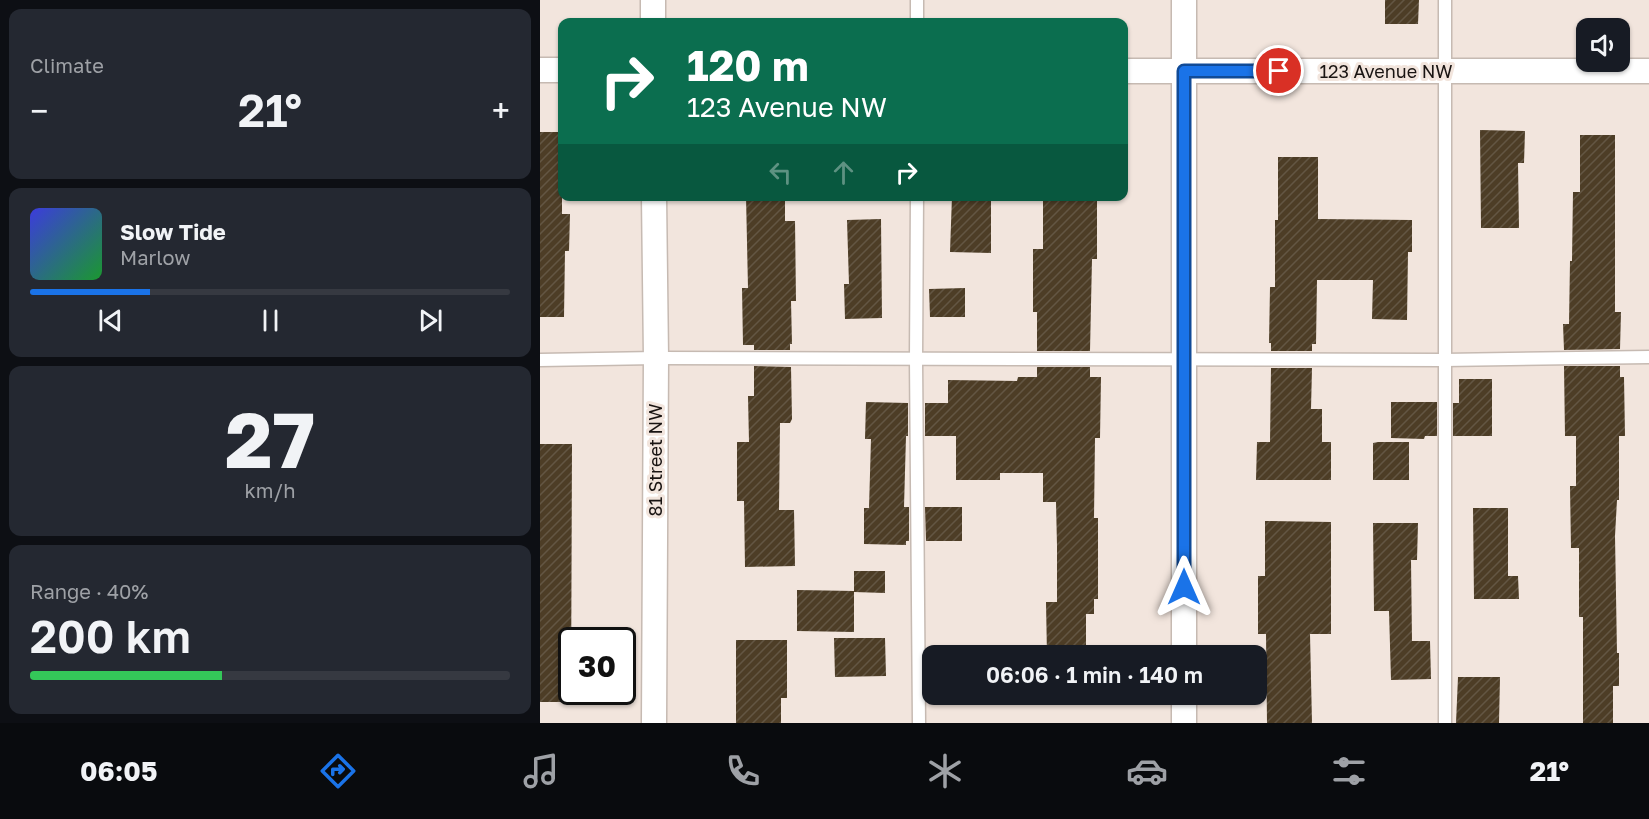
<!DOCTYPE html>
<meta charset="utf-8">
<style>
:root{--surface:#171b24;--page:#242831;--text:#f1f3f6;--muted:#9ea1a6;--line:#363941;--accent:#1a73e8}
body{margin:0;font-family:"Golos Text",sans-serif;background:var(--page);color:var(--text);height:100vh;display:flex;flex-direction:column;font-size:22px;white-space:nowrap}
*{box-sizing:border-box;margin:0}
p{font-size:20px;color:var(--muted)}
.icon{flex:none;width:33px;height:33px;fill:none;stroke:currentColor;stroke-width:2;stroke-linecap:round;stroke-linejoin:round}
.map{position:relative;flex:1;overflow:hidden}
.panel{display:flex;flex-direction:column;gap:9px;padding:9px;background:#0d0f14;width:540px}
.panel>*{flex:none}
.hud{position:absolute;left:18px;top:18px;width:570px;height:183px;border-radius:12px;box-shadow:0 2px 4px #0004;background:#0b6e4f;color:#fff;overflow:hidden}
.fabs{position:absolute;left:1036px;top:18px;display:grid;gap:12px}
.fabs a{display:grid;place-items:center;width:54px;height:54px;border-radius:12px;background:var(--surface);box-shadow:0 2px 4px #0004;font-size:30px}
.speed{position:absolute;left:18px;top:627px;display:flex;gap:12px;font-size:30px;font-weight:700;text-align:center}
.speed>*{display:grid;place-content:center;width:78px;height:78px;border-radius:50%;background:var(--surface);box-shadow:0 2px 4px #0004;line-height:1}
.speed .limit{border:3px solid #111;border-radius:9px;background:#fff;color:#111}
.pin{position:absolute;display:grid;place-items:center;width:51px;height:51px;color:#fff;margin:-26px;border:3px solid #fff;border-radius:50%;box-shadow:0 2px 6px #0007}
.me{position:absolute;width:66px;margin:-33px;rotate:0deg;stroke-linejoin:round;filter:drop-shadow(0 0 4px #0008)}
.turn{display:flex;align-items:center;gap:21px;height:126px;padding:0 30px;font-size:27px}
.turn .icon{width:78px;height:78px;stroke-width:2.5}
.turn b{display:block;font-size:42px;line-height:51px}
.lanes{display:flex;align-items:center;height:57px;padding:0 30px;background:#0003;justify-content:center;gap:30px;direction:ltr}
.lanes .off{opacity:.35}
.big{font-size:45px;font-weight:600;line-height:1.1}
.panel .card{flex:1;display:flex;flex-direction:column;justify-content:center;gap:9px;min-width:0;padding:0 21px;border-radius:12px;background:var(--page)}
.panel .dial{align-items:center;gap:0}
.dial b{font-size:78px;line-height:1}
.song{display:flex;align-items:center;gap:18px}
.cover{width:72px;height:72px;border-radius:9px;background:linear-gradient(135deg,hsl(240 70% 55%),hsl(130 70% 35%))}
.played{height:6px;border-radius:3px;background:linear-gradient(90deg,var(--accent) 25%,var(--line) 25%)}
.keys{display:flex;justify-content:space-around;direction:ltr}
.heat{display:flex;justify-content:space-between;align-items:center;font-size:33px;direction:ltr}
.charge{height:9px;border-radius:4px;background:linear-gradient(90deg,#34c759 40%,var(--line) 0)}
.trip{position:absolute;left:382px;top:645px;width:345px;height:60px;border-radius:12px;background:var(--surface);box-shadow:0 2px 4px #0004;font-weight:600;line-height:60px;text-align:center}
.tab-bar{display:flex;height:96px;justify-content:space-around;align-items:center;background:#090b0e;color:var(--muted)}
.tab-bar .icon{width:42px;height:42px}
.tab-bar .active{color:var(--accent)}
.tab-bar b{font-size:27px;color:var(--text)}
main{display:flex;flex:1;min-height:0}
.map>svg:first-child{display:block}
.building{fill:url(#building-hatch)}
.lines{fill:none;stroke-linecap:round;stroke-linejoin:round}
.service-casing{stroke:#c6bab2;stroke-width:15}
.minor-casing{stroke:#c6bab2;stroke-width:27}
.service{stroke:#fff;stroke-width:12}
.minor{stroke:#fff;stroke-width:24}
.route-casing{stroke:#114b97;stroke-width:15}
.route{stroke:#1a73e8;stroke-width:10}
.labels{text-anchor:middle;dominant-baseline:central;stroke-width:6;stroke-linejoin:round;paint-order:stroke}
.street-label{font-size:18px;fill:#191412;stroke:#f2e5dd}
</style>
<main>
<section class="panel">
<div class="card"><p>Climate</p>
<div class="heat"><a>−</a><b class="big">21°</b><a>+</a></div>
</div>
<div class="card">
<div class="song"><i class="cover"></i><div><b>Slow Tide</b><p>Marlow</p></div></div>
<div class="played"></div>
<div class="keys"><svg class="icon" aria-label="previous" viewBox="0 0 24 24"><path d="M18 5L8 12l10 7zM5 5v14"/></svg><svg class="icon" aria-label="pause" viewBox="0 0 24 24"><path d="M8 5v14M16 5v14"/></svg><svg class="icon" aria-label="next" viewBox="0 0 24 24"><path d="M6 5l10 7-10 7zM19 5v14"/></svg></div>
</div>
<div class="card dial"><b>27</b><p>km/h</p></div>
<div class="card"><p>Range · 40%</p><b class="big">200 km</b><div class="charge"></div></div>
</section>
<div class="map">
<svg width="1109" height="723" viewBox="0 0 1109 723">
<defs>
<pattern id="building-hatch" width="6" height="6" patternUnits="userSpaceOnUse" patternTransform="scale(1.5)"><rect width="6" height="6" fill="#4d3d26"/><path d="M-1 1l2-2M0 6l6-6M5 7l2-2" fill="none" stroke="#635643"/></pattern>
</defs>
<rect width="100%" height="100%" fill="#f2e5dd"/>
<g class="building">
<path d="M 845,0 L 879,0 L 878,24 L 845,24 Z"/>
<path d="M 940,130 L 985,131 L 984,163 L 978,163 L 979,228 L 941,228 Z"/>
<path d="M 0,132 L 22,132 L 22,214 L 30,214 L 29,251 L 25,251 L 24,317 L 0,317 Z"/>
<path d="M 1040,135 L 1075,135 L 1075,312 L 1081,312 L 1080,349 L 1024,350 L 1023,324 L 1029,324 L 1030,261 L 1032,261 L 1033,192 L 1040,192 Z"/>
<path d="M 738,157 L 778,157 L 778,219 L 872,220 L 872,252 L 868,252 L 867,320 L 832,319 L 833,280 L 777,280 L 776,344 L 772,344 L 772,351 L 731,351 L 731,343 L 729,343 L 730,287 L 735,287 L 735,220 L 738,220 Z"/>
<path d="M 206,196 L 245,196 L 245,221 L 255,221 L 256,301 L 251,301 L 252,344 L 250,344 L 250,350 L 214,350 L 214,345 L 203,345 L 202,288 L 208,288 Z"/>
<path d="M 412,196 L 451,196 L 451,253 L 410,252 Z"/>
<path d="M 503,196 L 557,196 L 557,259 L 552,259 L 550,351 L 497,351 L 497,312 L 493,312 L 493,249 L 503,249 Z"/>
<path d="M 341,219 L 342,318 L 305,319 L 304,284 L 309,284 L 307,220 Z"/>
<path d="M 425,288 L 425,317 L 390,317 L 389,289 Z"/>
<path d="M 214,366 L 251,367 L 252,419 L 250,423 L 240,423 L 239,510 L 254,510 L 255,566 L 205,567 L 204,501 L 197,501 L 197,442 L 209,442 L 208,396 L 214,396 Z"/>
<path d="M 1024,366 L 1080,366 L 1080,377 L 1084,377 L 1085,436 L 1079,436 L 1079,500 L 1077,500 L 1075,536 L 1077,653 L 1079,653 L 1079,686 L 1073,686 L 1073,723 L 1043,723 L 1043,617 L 1039,617 L 1039,548 L 1031,548 L 1030,486 L 1036,486 L 1036,436 L 1025,436 Z"/>
<path d="M 497,367 L 550,367 L 550,377 L 561,377 L 560,438 L 555,438 L 554,518 L 558,518 L 558,599 L 554,599 L 554,614 L 546,614 L 546,656 L 507,656 L 506,602 L 517,602 L 517,546 L 516,502 L 503,502 L 503,473 L 460,473 L 460,480 L 416,480 L 416,436 L 385,436 L 385,403 L 408,403 L 408,380 L 477,381 L 478,377 L 497,377 Z"/>
<path d="M 731,368 L 772,368 L 771,409 L 782,409 L 782,442 L 791,442 L 791,480 L 716,480 L 717,442 L 730,442 Z"/>
<path d="M 919,379 L 952,379 L 952,436 L 913,436 L 913,403 L 919,403 Z"/>
<path d="M 326,402 L 368,403 L 368,436 L 366,436 L 364,507 L 369,507 L 369,541 L 366,541 L 366,545 L 324,544 L 324,508 L 329,508 L 331,439 L 325,439 Z"/>
<path d="M 851,402 L 897,402 L 897,436 L 885,436 L 884,439 L 851,438 Z"/>
<path d="M 838,442 L 869,442 L 869,480 L 833,480 L 833,443 Z"/>
<path d="M 0,444 L 32,444 L 31,702 L 0,702 Z"/>
<path d="M 385,507 L 422,507 L 422,541 L 386,541 Z"/>
<path d="M 933,508 L 968,508 L 968,576 L 978,576 L 979,599 L 934,599 Z"/>
<path d="M 725,521 L 791,522 L 791,634 L 770,634 L 772,723 L 727,723 L 726,634 L 718,634 L 718,576 L 725,576 Z"/>
<path d="M 833,523 L 878,523 L 877,560 L 871,560 L 872,641 L 890,641 L 891,679 L 851,680 L 849,611 L 834,611 Z"/>
<path d="M 314,571 L 345,571 L 345,593 L 314,592 L 314,632 L 257,631 L 257,590 L 314,591 Z"/>
<path d="M 294,638 L 345,638 L 346,676 L 295,677 Z"/>
<path d="M 196,640 L 247,640 L 247,698 L 241,698 L 241,723 L 196,723 Z"/>
<path d="M 918,677 L 960,677 L 959,723 L 916,723 Z"/>
</g>
<g class="lines">
<g class="service-casing">
<g id="service">
<path d="M 377,0 L 377,22"/>
<path d="M 905,0 L 905,723"/>
<path d="M 377,196 L 376,360 L 379,723"/>
<path d="M 0,360 L 116,358 L 904,360 L 1109,357"/>
</g>
</g>
<g class="minor-casing">
<g id="minor">
<path d="M 113,0 L 113,22"/>
<path d="M 644,0 L 644,656"/>
<path d="M 0,70 L 22,70"/>
<path d="M 584,71 L 1109,71"/>
<path d="M 644,694 L 644,723"/>
<path d="M 114,723 L 116,358 L 114,196"/>
</g>
</g>
<use href="#service" class="service"/>
<use href="#minor" class="minor"/>
</g>
<g class="lines">
<g class="route-casing">
<path id="route" d="M 644,587 L 644,71 L 739,71"/>
</g>
<use href="#route" class="route"/>
</g>
<g class="labels">
<g class="street-label">
<text x="846" y="71">123 Avenue NW</text>
<text transform="translate(115 460) rotate(-90)">81 Street NW</text>
</g>
</g>
</svg>
<div class="fabs">
<a><svg class="icon" aria-label="sound" viewBox="0 0 24 24"><path d="M4 9h4l5-4v14l-5-4H4zM17 9q2 3 0 6"/></svg></a>
</div>
<div class="speed"><div class="limit">30</div></div>
<div class="pin" style="left:739px;top:71px;background:#d93025"><svg class="icon" aria-label="arrive" viewBox="0 0 24 24"><path d="M6 21V4h12l-3 4 3 4H6"/></svg></div>
<svg class="me" style="left:644px;top:587px" viewBox="-20 -20 40 40"><path d="M0-17L14 15 0 8-14 15z" fill="#1a73e8" stroke="#fff" stroke-width="4"/></svg>
<div class="trip">06:06 · 1 min · 140 m</div>
<div class="hud">
<div class="turn"><svg class="icon" aria-label="right" viewBox="0 0 24 24"><path d="M7 20v-9h11M14 6l5 5-5 5"/></svg><div><b>120 m</b>123 Avenue NW</div></div>
<div class="lanes"><svg class="icon off" aria-label="left" viewBox="0 0 24 24"><path d="M17 20v-9H6M10 6l-5 5 5 5"/></svg><svg class="icon off" aria-label="ahead" viewBox="0 0 24 24"><path d="M12 20V5M6 11l6-6 6 6"/></svg><svg class="icon" aria-label="right" viewBox="0 0 24 24"><path d="M7 20v-9h11M14 6l5 5-5 5"/></svg></div>
</div>
</div>
</main>
<nav class="tab-bar">
<b>06:05</b>
<svg class="icon active" aria-label="directions" viewBox="0 0 24 24"><path d="M12 3l9 9-9 9-9-9zM9 14v-3h6M13 9l2 2-2 2"/></svg>
<svg class="icon" aria-label="music" viewBox="0 0 24 24"><path d="M9 18V5l10-2v13"/><circle cx="6" cy="18" r="3"/><circle cx="16" cy="16" r="3"/></svg>
<svg class="icon" aria-label="phone" viewBox="0 0 24 24"><path d="M5 4h4l2 5-3 2q2 4 5 5l2-3 5 2v4C11 20 4 13 5 4z"/></svg>
<svg class="icon" aria-label="climate" viewBox="0 0 24 24"><path d="M12 3v18M4 7l16 10M4 17L20 7"/></svg>
<svg class="icon" aria-label="car" viewBox="0 0 24 24"><path d="M5 17H2v-5l4-1 3-4h7l3 4 3 1v5h-3M9 17h6M6 11h13"/><circle cx="7" cy="17" r="2"/><circle cx="17" cy="17" r="2"/></svg>
<svg class="icon" aria-label="filters" viewBox="0 0 24 24"><path d="M4 7h16M4 17h16"/><circle cx="9" cy="7" r="2"/><circle cx="15" cy="17" r="2"/></svg>
<b>21°</b>
</nav>
